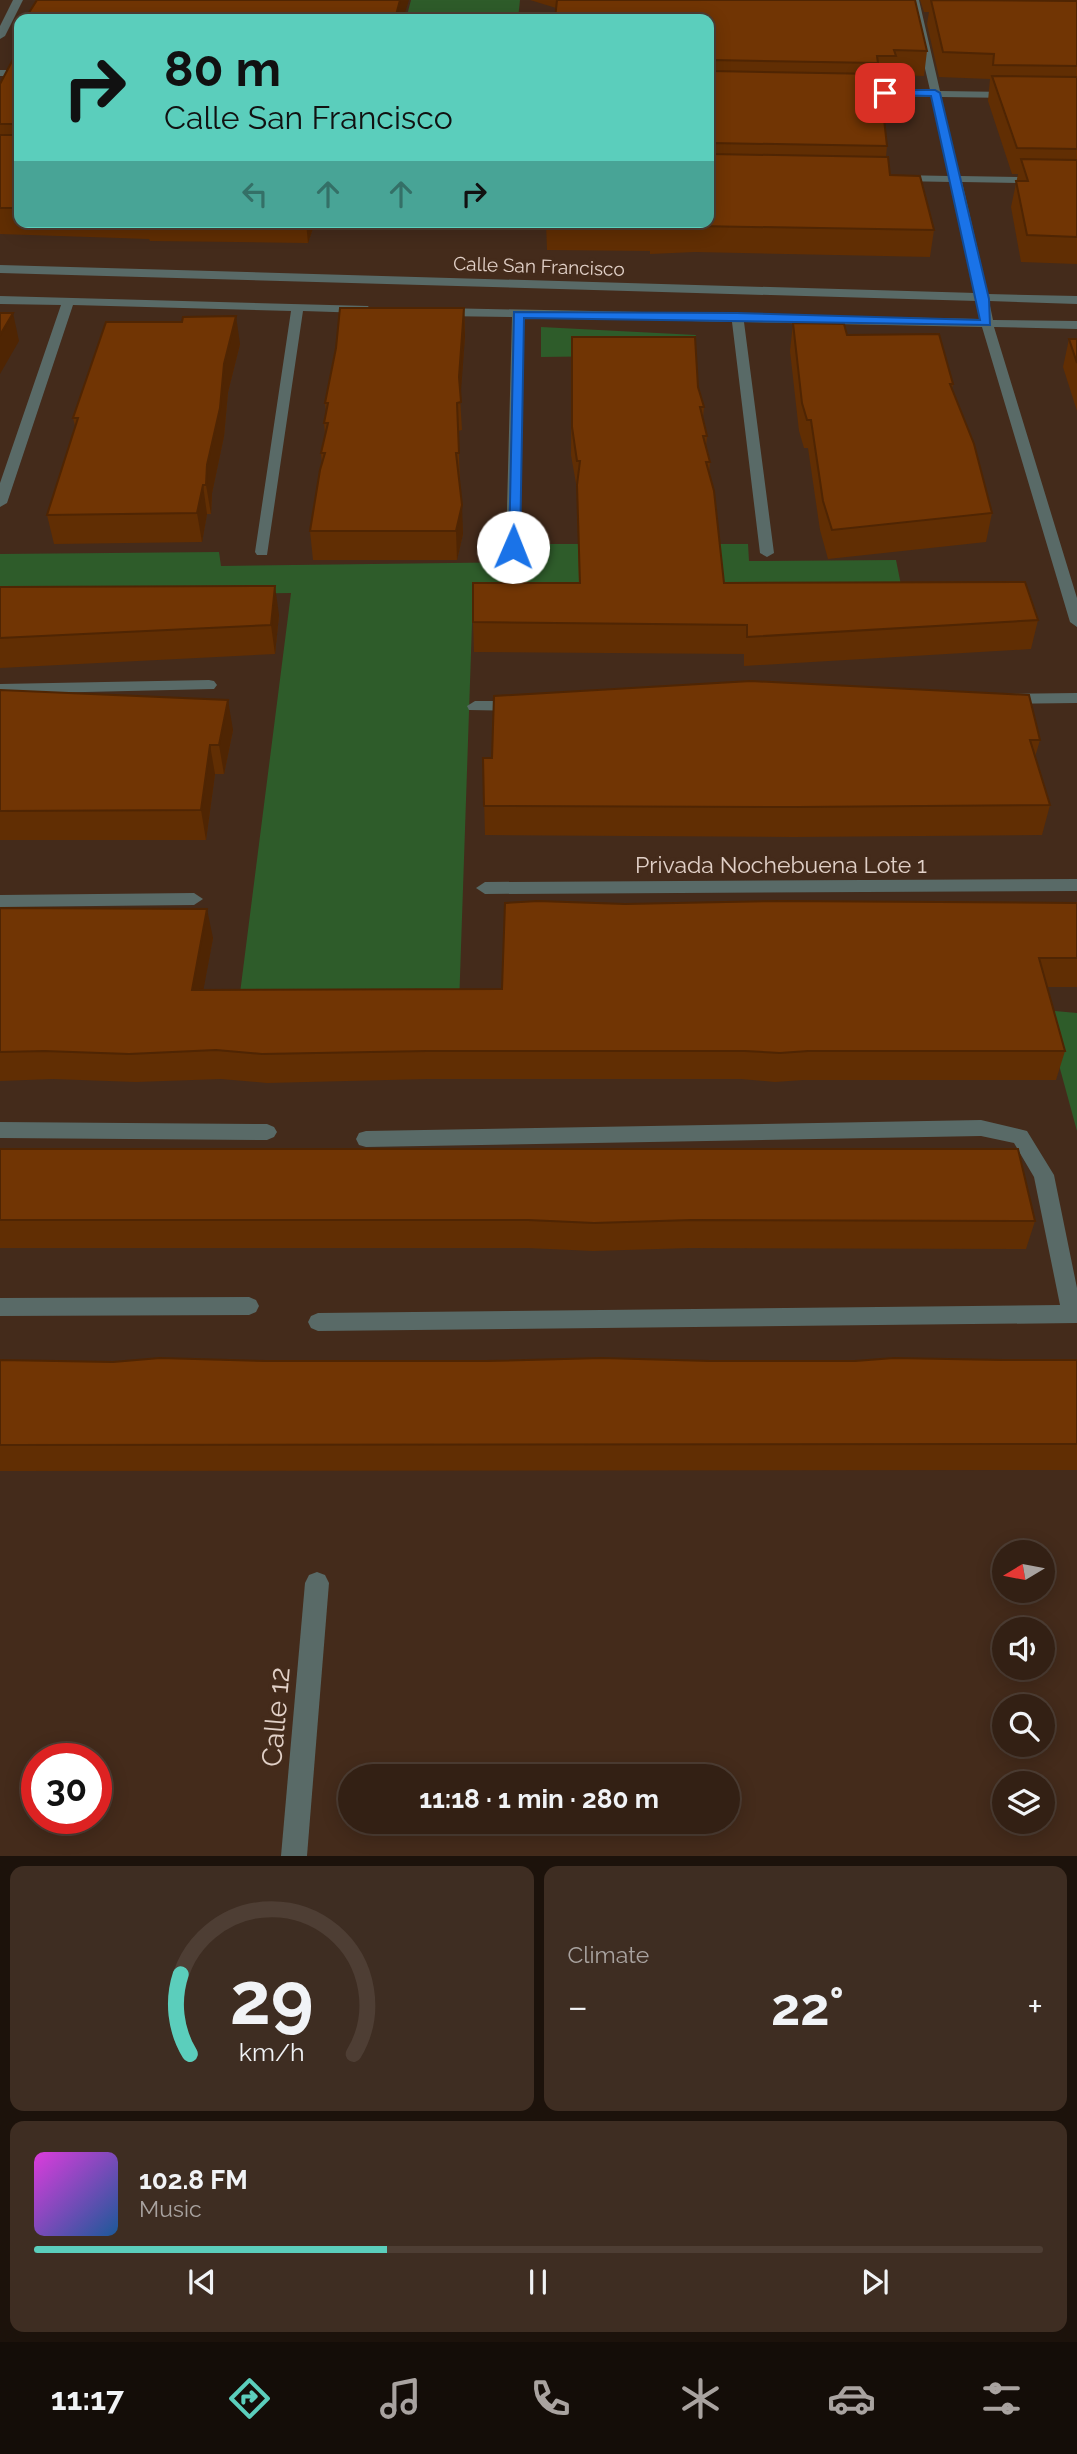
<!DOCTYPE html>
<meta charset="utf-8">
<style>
:root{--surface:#332014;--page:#3e2d22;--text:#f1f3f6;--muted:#a9a3a0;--line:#4e3e34;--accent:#5bcebc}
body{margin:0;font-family:Raleway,sans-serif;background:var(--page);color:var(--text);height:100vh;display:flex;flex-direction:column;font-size:26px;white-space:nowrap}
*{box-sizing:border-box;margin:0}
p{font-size:23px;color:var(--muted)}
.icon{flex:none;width:38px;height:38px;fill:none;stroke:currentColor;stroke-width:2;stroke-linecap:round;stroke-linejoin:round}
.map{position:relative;height:1856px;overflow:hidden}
.side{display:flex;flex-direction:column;gap:10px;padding:10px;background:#1c120b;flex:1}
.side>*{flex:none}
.banner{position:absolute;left:14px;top:14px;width:700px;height:214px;border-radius:14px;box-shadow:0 4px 18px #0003,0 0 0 2px var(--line);background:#5bcebc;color:#111;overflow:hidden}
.needle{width:46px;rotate:260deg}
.controls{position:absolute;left:992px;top:1540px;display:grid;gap:14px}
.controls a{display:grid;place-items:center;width:63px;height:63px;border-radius:50%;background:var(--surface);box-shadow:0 4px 18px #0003,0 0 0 2px var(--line);font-size:35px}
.speed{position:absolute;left:21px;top:1743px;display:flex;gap:14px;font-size:35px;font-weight:700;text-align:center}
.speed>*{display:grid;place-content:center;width:91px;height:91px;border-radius:50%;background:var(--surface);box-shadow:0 4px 18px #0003,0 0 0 2px var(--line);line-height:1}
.speed .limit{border:10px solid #d22;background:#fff;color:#111}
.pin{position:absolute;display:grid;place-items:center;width:60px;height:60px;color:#fff;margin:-30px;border-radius:14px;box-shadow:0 4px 10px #0006}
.me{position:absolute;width:77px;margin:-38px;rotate:1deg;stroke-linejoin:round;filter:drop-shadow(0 0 5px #0008)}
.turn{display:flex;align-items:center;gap:24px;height:147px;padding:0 35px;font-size:32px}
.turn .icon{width:91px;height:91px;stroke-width:2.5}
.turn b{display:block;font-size:49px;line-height:60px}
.lanes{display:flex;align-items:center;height:66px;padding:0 35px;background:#0003;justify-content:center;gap:35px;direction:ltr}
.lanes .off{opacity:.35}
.big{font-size:52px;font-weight:700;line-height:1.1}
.side .tile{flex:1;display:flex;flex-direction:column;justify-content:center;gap:10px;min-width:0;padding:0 24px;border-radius:14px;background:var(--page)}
.side .dial{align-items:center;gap:0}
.dial svg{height:182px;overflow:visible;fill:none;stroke:var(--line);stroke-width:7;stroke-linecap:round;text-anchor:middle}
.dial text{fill:var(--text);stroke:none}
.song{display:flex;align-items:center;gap:21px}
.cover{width:84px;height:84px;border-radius:10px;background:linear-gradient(135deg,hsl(300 70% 55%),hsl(210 70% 35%))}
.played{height:7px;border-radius:4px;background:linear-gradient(90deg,var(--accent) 35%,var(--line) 35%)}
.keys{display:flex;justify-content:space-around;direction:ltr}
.heat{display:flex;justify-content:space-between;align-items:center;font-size:38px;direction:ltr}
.side .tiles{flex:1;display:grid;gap:10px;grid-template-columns:1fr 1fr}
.tile:last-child{grid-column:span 2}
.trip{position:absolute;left:338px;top:1764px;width:402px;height:70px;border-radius:35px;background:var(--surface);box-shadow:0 4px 18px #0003,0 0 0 2px var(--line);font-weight:700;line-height:70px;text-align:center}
.menu{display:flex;height:112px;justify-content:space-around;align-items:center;background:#140d08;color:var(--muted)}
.menu .icon{width:49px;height:49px}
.menu .current{color:var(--accent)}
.menu b{font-size:32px;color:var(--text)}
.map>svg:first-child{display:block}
.green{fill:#2e5c2a}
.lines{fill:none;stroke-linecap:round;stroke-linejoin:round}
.minor{fill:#596a67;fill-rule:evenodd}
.wall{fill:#612e03}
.shaded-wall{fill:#4f2503}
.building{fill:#713504;stroke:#4f2503;stroke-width:2}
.route{fill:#1a73e8;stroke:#114b97;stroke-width:2}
.labels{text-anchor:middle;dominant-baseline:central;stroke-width:7;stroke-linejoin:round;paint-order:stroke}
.far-street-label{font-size:19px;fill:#e1d0c7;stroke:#442b1b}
.street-label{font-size:23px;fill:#e1d0c7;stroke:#442b1b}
.near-street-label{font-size:28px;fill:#e1d0c7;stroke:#442b1b}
</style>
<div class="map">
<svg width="1077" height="1856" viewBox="0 0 1077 1856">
<rect width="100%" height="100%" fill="#442b1b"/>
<g class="green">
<path d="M 411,0 L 520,0 L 518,19 L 406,19 Z"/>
<path d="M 541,327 L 696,335 L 691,355 L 541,357 Z"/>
<path d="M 537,544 L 748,544 L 749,561 L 896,560 L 903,595 L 473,594 L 459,1006 L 239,1001 L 291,593 L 0,596 L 0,554 L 219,552 L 221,566 L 535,562 Z"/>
<path d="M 1044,1010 L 1077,1013 L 1077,1131 Z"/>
</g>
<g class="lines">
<g class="minor">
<path d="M 13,0 L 23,0 L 5,36 L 0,39 L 0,26 Z"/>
<path d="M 909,0 L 919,0 L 940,91 L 1010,92 L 1015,95 L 1010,98 L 941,97 L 960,176 L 1077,178 L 1077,184 L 962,182 L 988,294 L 1077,296 L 1077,304 L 989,301 L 993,320 L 1077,321 L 1077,329 L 994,327 L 1077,598 L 1077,627 L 1070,622 L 982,327 L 744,322 L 774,553 L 767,557 L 760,553 L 732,322 L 524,317 L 520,547 L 513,551 L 506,547 L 512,317 L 441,316 L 435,312 L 441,308 L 980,319 L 977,301 L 0,273 L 0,265 L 976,293 L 951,182 L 899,181 L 893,178 L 899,175 L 949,176 L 931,97 L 859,95 L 854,92 L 859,89 L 930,90 Z"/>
<rect x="0" y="70" width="19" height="6"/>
<path d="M 0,296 L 368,306 L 370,309 L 364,313 L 303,311 L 267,555 L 257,555 L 255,552 L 291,311 L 73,305 L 7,503 L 0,507 L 0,483 L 61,305 L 0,304 Z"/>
<path d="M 209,680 L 214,681 L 217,685 L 214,689 L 0,694 L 0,684 Z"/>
<path d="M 1077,693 L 1077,703 L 1007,704 L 999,699 L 1007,694 Z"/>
<path d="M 475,701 L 517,701 L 525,706 L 517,711 L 469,710 L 467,706 Z"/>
<path d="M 1077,879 L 1077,891 L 485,894 L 476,888 L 485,882 Z"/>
<path d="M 194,893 L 203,899 L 194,905 L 0,907 L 0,895 Z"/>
<path d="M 981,1120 L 1027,1131 L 1054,1175 L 1077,1288 L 1077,1323 L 318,1331 L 311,1328 L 308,1322 L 311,1316 L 318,1313 L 1060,1305 L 1034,1177 L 1014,1143 L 981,1136 L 366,1147 L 359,1145 L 356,1139 L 359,1133 L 366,1131 Z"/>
<path d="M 0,1122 L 267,1124 L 274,1127 L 277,1132 L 274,1137 L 267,1140 L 0,1138 Z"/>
<path d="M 249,1297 L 256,1300 L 259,1306 L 256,1312 L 249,1315 L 0,1316 L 0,1298 Z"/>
<path d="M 317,1572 L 325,1575 L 329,1583 L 307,1856 L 281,1856 L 305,1583 L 309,1575 Z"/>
</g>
</g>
<g class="wall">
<path d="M 530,0 L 915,0 L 927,51 L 924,76 L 893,75 L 892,81 L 880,81 L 887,146 L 886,157 L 890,175 L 934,230 L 930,257 L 695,252 L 650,254 L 650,251 L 547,250 L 546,222 L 556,8 Z"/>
<path d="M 920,0 L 1077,0 L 1077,264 L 1021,262 L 1011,207 L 1018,174 L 1012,174 L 988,101 L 990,79 L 939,77 L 927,24 L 929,12 L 924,12 Z"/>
<path d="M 19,28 L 19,46 L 17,32 Z"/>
<path d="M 19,48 L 19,222 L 315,222 L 308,243 L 150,241 L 149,239 L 0,234 L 0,84 Z"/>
<path d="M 464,308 L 465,336 L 460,397 L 462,430 L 458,431 L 460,481 L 459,481 L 463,534 L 457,560 L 313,560 L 310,531 L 322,464 L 321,453 L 325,434 L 324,423 L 326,412 L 325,403 Z"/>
<path d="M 793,323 L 847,335 L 953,384 L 952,389 L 992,513 L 986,542 L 828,559 L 820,530 L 808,448 L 804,448 L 799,431 L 790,351 Z"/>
<path d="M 572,337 L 698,387 L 704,407 L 703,419 L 707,436 L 706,447 L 710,462 L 709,474 L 724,583 L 1038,620 L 1031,649 L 744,666 L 744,654 L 474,652 L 473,622 L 579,583 L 577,489 L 571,455 Z"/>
<path d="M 1069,339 L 1077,339 L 1077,411 L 1063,367 Z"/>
<path d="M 240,344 L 228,392 L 224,436 L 212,493 L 211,514 L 207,514 L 202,542 L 54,544 L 47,515 L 75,426 L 73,418 Z"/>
<path d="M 0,587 L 279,615 L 275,654 L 0,668 Z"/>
<path d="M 0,690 L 233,730 L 224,774 L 215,774 L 206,840 L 0,840 Z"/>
<path d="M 1040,740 L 1035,757 L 1050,805 L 1042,835 L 793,837 L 485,835 L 483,758 Z"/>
<path d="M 1077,903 L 1077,987 L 1047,987 L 1065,1051 L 1056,1080 L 803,1080 L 775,1082 L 741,1079 L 428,1079 L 267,1083 L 221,1079 L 136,1082 L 53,1079 L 0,1081 L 0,908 L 213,938 L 203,990 L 502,989 L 625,904 Z"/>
<path d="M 0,1149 L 1035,1221 L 1026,1249 L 690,1248 L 593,1251 L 528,1248 L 0,1248 Z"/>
<path d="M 0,1360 L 113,1362 L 1077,1360 L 1077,1470 L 0,1471 Z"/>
</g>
<g class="shaded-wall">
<path d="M 400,0 L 409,0 L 403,19 L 395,19 Z"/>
<path d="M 306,222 L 315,222 L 308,243 Z"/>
<path d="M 464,308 L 465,336 L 460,405 L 459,377 Z"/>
<path d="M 13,313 L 19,341 L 0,374 L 0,335 Z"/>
<path d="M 236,316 L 240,344 L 228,392 L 224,436 L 212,493 L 211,514 L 206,485 L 207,465 L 224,364 Z"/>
<path d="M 203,485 L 207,514 L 202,542 L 197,513 Z"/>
<path d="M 462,505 L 463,534 L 457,560 L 456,531 Z"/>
<path d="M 275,586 L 279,615 L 275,654 L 271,625 Z"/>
<path d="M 228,700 L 233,730 L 224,774 L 219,745 Z"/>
<path d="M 210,745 L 215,774 L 206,840 L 201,810 Z"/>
<path d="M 207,909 L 213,938 L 198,1019 L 192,990 Z"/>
</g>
<g class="building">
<path d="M 37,0 L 400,0 L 395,19 L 25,19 Z"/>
<path d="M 557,0 L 915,0 L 927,51 L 894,50 L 896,56 L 877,56 L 878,63 L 711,60 L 709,62 L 709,19 L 555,19 Z"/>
<path d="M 931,0 L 1077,1 L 1077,66 L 993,65 L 994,54 L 943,52 Z"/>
<path d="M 19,48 L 19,208 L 0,208 L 0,135 L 14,135 L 16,132 L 16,124 L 0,124 L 0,84 Z"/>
<path d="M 709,65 L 711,71 L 879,74 L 887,146 L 711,143 L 709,150 Z"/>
<path d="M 992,76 L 1077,77 L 1077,149 L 1017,148 Z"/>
<path d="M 709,153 L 711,154 L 888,157 L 890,175 L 920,176 L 934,230 L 697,226 L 651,228 L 651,224 L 547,223 L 547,222 L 709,222 Z"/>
<path d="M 1021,159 L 1077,160 L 1077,237 L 1027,235 L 1016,181 L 1028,181 Z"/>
<path d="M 340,308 L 464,308 L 459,377 L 461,402 L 457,403 L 459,453 L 456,453 L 462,505 L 456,531 L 310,531 L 320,470 L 325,453 L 321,453 L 328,423 L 324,423 L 328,403 L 325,403 L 336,348 Z"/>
<path d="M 0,313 L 13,313 L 0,335 Z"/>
<path d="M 236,316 L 224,364 L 220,408 L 207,465 L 206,485 L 203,485 L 197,513 L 47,515 L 78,418 L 73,418 L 106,322 L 182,322 L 183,317 Z"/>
<path d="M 793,323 L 844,324 L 847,335 L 939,334 L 953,384 L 950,384 L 974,444 L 992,513 L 832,530 L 823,501 L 811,420 L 807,420 L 802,403 Z"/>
<path d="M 572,337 L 695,337 L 698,387 L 704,407 L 700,407 L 707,436 L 703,436 L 710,462 L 706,462 L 714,491 L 724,583 L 1025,582 L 1038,620 L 747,637 L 747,625 L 473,622 L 473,583 L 580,583 L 577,485 L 580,461 L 577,461 L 572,427 Z"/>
<path d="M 1069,339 L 1077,339 L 1077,363 Z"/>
<path d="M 275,586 L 271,625 L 0,638 L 0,587 Z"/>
<path d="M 751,681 L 1029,695 L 1040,740 L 1030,740 L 1050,805 L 797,807 L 484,806 L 483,758 L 492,758 L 494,696 Z"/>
<path d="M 0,690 L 228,700 L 219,745 L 210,745 L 201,810 L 0,811 Z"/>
<path d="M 538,901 L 625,904 L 781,901 L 1077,903 L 1077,958 L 1039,958 L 1065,1051 L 808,1051 L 780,1053 L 745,1051 L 426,1051 L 262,1054 L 216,1050 L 129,1054 L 44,1051 L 0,1052 L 0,908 L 207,909 L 192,990 L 502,989 L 505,903 Z"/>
<path d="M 0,1149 L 1018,1149 L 1035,1221 L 692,1220 L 594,1223 L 528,1220 L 0,1220 Z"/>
<path d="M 160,1358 L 266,1361 L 486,1361 L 602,1358 L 710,1361 L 855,1361 L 894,1358 L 1002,1360 L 1077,1360 L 1077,1444 L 0,1445 L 0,1360 L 113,1362 Z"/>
</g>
<path class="route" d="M 885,90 L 935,90 L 940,93 L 989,299 L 990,325 L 524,318 L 520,547 L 513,551 L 509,550 L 514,312 L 737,313 L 980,320 L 931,96 L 881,95 L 880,93 Z"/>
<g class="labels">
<g class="far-street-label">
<text transform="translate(539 266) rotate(2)">Calle San Francisco</text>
</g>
<g class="street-label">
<text x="781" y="864">Privada Nochebuena Lote 1</text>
</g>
<g class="near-street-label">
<text transform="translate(276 1717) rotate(-85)">Calle 12</text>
</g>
</g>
</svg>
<div class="controls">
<a><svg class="needle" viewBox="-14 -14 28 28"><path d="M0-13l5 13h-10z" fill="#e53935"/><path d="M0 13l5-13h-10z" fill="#a9a3a0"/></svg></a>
<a><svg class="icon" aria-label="sound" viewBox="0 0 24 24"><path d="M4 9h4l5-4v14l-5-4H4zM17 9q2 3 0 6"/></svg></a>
<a><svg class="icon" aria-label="search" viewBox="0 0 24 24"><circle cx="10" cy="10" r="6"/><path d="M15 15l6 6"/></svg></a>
<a><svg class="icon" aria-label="layers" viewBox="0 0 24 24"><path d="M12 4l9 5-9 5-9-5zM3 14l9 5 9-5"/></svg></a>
</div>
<div class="speed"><div class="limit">30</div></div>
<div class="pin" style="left:885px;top:93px;background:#d93025"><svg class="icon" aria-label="arrive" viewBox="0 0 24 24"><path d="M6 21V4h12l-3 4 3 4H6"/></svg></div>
<svg class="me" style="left:513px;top:547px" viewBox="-20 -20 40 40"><circle r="19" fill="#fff"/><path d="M0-13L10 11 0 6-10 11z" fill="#1a73e8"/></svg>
<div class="trip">11:18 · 1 min · 280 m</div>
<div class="banner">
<div class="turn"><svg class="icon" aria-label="right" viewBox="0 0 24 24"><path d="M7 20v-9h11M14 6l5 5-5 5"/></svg><div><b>80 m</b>Calle San Francisco</div></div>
<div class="lanes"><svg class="icon off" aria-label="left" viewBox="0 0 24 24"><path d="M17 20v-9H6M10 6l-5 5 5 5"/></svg><svg class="icon off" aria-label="ahead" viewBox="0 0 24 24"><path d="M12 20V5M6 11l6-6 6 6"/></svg><svg class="icon off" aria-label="ahead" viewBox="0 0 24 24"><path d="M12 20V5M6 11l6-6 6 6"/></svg><svg class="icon" aria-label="right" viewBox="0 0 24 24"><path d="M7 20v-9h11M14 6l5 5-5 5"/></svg></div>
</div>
</div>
<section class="side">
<div class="tiles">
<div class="tile dial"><svg viewBox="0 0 100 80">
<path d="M14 69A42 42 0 1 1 86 69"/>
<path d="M14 69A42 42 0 0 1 10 34" stroke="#5bcebc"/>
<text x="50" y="56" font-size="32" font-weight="700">29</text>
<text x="50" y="72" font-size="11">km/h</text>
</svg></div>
<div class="tile"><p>Climate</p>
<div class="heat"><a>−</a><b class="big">22°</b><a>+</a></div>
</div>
<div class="tile">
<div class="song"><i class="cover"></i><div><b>102.8 FM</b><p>Music</p></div></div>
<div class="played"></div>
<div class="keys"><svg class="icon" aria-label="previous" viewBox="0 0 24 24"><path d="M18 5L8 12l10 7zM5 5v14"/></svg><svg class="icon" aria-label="pause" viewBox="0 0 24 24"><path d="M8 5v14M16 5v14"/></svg><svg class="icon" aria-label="next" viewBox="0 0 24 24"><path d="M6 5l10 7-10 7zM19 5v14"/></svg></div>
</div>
</div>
</section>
<nav class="menu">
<b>11:17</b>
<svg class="icon current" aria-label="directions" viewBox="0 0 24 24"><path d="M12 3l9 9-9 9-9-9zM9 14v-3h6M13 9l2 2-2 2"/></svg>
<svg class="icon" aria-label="music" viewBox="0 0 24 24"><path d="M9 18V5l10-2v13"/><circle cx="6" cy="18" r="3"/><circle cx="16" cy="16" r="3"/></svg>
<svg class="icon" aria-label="phone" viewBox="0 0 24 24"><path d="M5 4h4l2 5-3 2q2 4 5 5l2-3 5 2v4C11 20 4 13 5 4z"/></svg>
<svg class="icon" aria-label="climate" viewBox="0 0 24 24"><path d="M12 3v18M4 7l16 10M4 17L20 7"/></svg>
<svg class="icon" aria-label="car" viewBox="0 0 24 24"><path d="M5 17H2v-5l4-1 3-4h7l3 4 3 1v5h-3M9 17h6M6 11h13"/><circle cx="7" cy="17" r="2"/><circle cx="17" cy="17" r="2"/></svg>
<svg class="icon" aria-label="filters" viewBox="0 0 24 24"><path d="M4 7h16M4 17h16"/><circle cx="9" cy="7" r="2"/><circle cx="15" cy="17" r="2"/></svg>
</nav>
